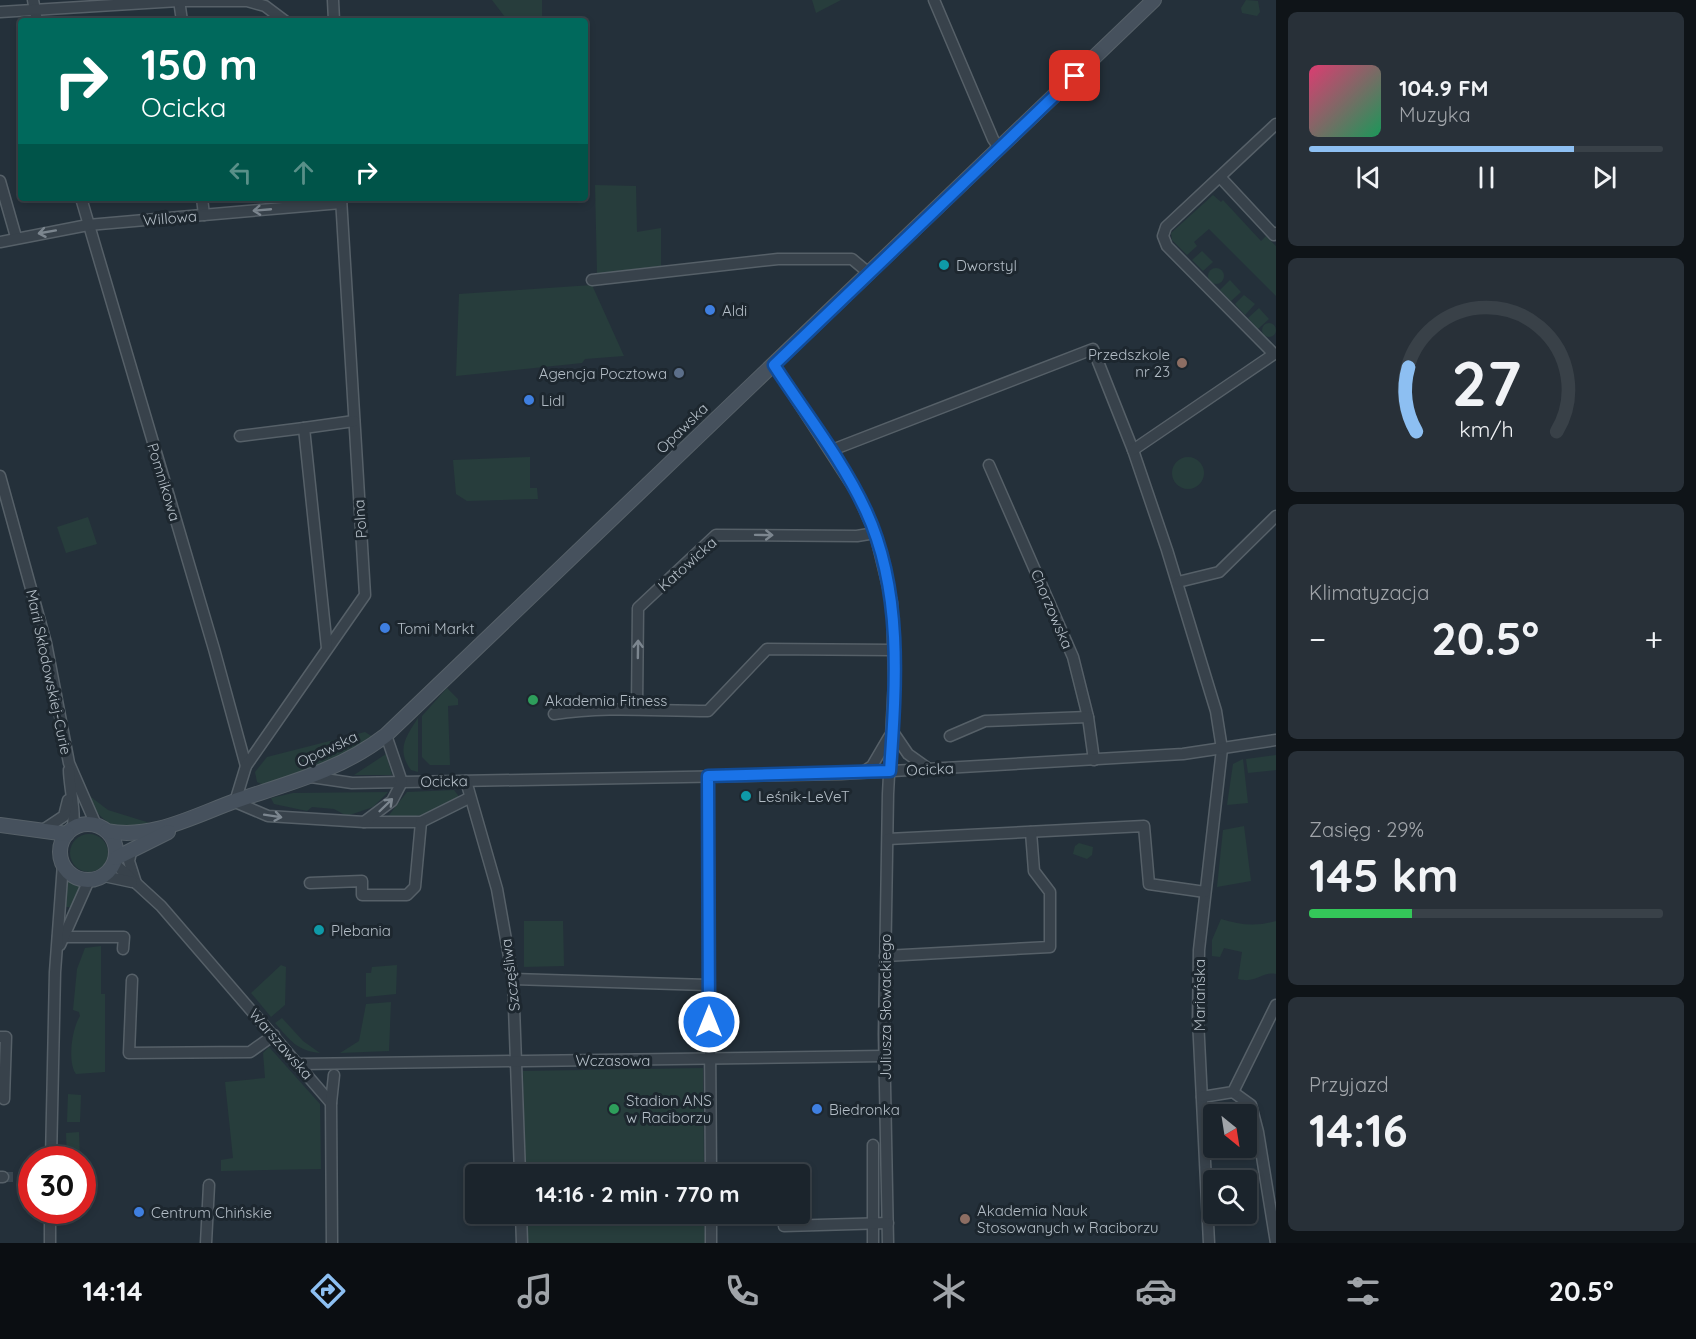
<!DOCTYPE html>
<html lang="pl">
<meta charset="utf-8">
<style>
:root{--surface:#1b242c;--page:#283038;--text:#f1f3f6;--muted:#a0a4a9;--line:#394148;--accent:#8dbff2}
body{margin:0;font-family:Quicksand,sans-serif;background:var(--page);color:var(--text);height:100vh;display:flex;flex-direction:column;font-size:22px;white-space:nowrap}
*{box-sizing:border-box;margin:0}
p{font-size:20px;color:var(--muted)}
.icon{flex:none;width:33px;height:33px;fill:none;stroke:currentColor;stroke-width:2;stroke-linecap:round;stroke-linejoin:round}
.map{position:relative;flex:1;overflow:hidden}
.panel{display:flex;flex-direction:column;gap:12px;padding:12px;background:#0f1418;width:420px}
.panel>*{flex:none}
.hud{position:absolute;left:18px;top:18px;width:570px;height:183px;border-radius:6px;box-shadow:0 3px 9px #0003,0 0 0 2px var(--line);background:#00695c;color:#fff;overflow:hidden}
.needle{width:39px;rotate:150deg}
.controls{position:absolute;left:1203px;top:1104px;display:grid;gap:12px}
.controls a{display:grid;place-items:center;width:54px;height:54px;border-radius:6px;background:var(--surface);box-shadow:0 3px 9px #0003,0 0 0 2px var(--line);font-size:30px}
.speed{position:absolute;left:18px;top:1146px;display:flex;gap:12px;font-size:30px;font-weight:700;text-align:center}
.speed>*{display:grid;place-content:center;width:78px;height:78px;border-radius:50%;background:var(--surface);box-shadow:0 3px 9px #0003,0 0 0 2px var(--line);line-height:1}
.speed .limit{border:9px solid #d22;background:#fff;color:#111}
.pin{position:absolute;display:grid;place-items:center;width:51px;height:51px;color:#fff;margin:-26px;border-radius:12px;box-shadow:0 3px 9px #0006}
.me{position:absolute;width:66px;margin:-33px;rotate:0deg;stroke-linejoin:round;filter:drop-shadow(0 0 4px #0008)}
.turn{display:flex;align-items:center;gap:21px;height:126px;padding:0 24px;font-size:27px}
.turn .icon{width:78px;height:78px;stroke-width:2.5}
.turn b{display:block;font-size:42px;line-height:51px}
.lanes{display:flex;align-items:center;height:57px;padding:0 24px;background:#0003;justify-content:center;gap:30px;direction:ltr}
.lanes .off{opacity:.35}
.big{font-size:45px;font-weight:700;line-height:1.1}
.panel .tile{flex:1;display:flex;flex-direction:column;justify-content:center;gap:9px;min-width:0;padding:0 21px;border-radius:9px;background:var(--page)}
.panel .dial{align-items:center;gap:0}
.dial svg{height:156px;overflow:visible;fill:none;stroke:var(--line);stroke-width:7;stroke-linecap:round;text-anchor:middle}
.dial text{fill:var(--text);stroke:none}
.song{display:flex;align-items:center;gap:18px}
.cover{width:72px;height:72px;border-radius:9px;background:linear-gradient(135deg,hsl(340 70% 55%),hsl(150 70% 35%))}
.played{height:6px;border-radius:3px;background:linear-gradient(90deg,var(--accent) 75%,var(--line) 75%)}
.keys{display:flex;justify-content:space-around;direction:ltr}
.heat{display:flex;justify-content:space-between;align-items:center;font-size:33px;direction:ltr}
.charge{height:9px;border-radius:4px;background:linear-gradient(90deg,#34c759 29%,var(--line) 0)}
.trip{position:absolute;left:465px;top:1164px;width:345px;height:60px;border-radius:6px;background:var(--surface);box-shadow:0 3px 9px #0003,0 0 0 2px var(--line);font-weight:700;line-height:60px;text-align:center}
.menu{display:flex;height:96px;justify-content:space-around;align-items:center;background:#0b0e12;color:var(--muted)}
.menu .icon{width:42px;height:42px}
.menu .on{color:var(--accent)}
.menu b{font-size:27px;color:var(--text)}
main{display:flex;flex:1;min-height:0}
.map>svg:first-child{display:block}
.green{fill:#273d3c}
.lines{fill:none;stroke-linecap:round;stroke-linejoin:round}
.minor-tunnel{stroke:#39454f;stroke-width:10;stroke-dasharray:10 5;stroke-linecap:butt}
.minor-casing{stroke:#566068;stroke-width:13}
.secondary-casing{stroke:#566068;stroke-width:16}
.minor{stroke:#38424b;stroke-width:10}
.secondary{stroke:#46515d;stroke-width:14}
.oneway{stroke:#7c868f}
.route-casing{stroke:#114b97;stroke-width:15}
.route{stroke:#1a73e8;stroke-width:10}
.culture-dot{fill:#0f9aa8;stroke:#1d272f;stroke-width:2}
.shop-dot{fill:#3f7fe0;stroke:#1d272f;stroke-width:2}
.education-dot{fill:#8d6e63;stroke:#1d272f;stroke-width:2}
.service-dot{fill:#5c6f8a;stroke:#1d272f;stroke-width:2}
.leisure-dot{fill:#2e9e5b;stroke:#1d272f;stroke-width:2}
.labels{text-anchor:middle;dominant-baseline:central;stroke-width:6;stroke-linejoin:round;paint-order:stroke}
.street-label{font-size:15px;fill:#b3bdc6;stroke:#1d272f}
.poi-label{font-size:15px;fill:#b3bdc6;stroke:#1d272f;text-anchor:start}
</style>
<main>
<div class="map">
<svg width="1276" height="1243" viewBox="0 0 1276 1243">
<rect width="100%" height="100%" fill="#24303a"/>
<g class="green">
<path d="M 492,0 L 542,0 L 542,21 L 508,21 Z"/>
<path d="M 812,0 L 841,0 L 816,13 Z"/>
<path d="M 1246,0 L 1258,1 L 1260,12 L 1257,16 L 1242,13 L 1241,8 Z"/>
<path d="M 595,185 L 636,186 L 637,232 L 661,228 L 661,266 L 597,274 Z"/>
<path d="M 1213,195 L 1221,202 L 1223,200 L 1261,241 L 1266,236 L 1276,246 L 1276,296 L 1209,229 L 1194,242 L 1197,246 L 1187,255 L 1172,240 L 1171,233 Z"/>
<path d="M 1202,251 L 1213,262 L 1203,271 L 1192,260 Z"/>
<circle cx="1216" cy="276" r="8"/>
<path d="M 1230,280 L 1241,292 L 1231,301 L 1220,290 Z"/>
<path d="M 592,285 L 624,356 L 585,359 L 582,363 L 456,376 L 459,294 Z"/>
<path d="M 1244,295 L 1255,304 L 1245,315 L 1235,304 Z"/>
<path d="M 1259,308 L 1269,319 L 1258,329 L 1248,318 Z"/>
<circle cx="1269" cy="330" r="7"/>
<path d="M 530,457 L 530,488 L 537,488 L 538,499 L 467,501 L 456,494 L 453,460 Z"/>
<circle cx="1188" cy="473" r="16"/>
<path d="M 88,517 L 97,544 L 66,553 L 57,527 Z"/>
<path d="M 447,688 L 458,699 L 458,705 L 448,706 L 450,765 L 430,765 L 422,757 L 422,716 Z"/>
<path d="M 418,718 L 418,772 L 411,770 C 396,750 406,736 418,718 Z"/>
<path d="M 365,732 L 373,737 L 354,752 L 266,786 L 257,782 L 255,772 L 267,757 Z"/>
<path d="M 386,754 L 392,775 L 354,775 Z"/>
<path d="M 1276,755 L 1276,770 L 1248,773 L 1246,759 Z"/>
<path d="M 1243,759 L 1248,803 L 1227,805 L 1233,764 Z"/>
<path d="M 454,790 L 460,798 C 431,813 420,818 386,819 L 407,792 Z"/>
<path d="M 83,791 L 108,810 L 153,824 C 114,834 102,824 83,791 Z"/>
<path d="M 388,792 L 373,807 L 347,816 L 334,809 L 312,807 L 307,811 L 274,804 L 271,798 L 293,793 Z"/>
<path d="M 1244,826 L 1251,881 L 1217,887 L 1223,830 Z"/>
<circle cx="89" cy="853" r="19"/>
<path d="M 1079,843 L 1093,847 L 1092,855 L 1087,859 L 1073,854 L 1075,846 Z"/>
<path d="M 66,878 L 83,886 L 74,907 L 63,907 Z"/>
<path d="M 1221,919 C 1240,925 1256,927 1276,921 L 1276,974 C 1262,971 1257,984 1238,979 L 1242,952 L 1224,948 L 1220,957 L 1212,956 L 1212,940 Z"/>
<path d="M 524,921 L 563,921 L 564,966 L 524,967 Z"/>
<path d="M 101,946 L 101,994 L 105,994 L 105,1072 L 76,1074 C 67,1062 72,1028 80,1016 L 79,1012 L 73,1010 L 77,969 L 85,948 Z"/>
<path d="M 281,965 L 286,967 L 285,1005 L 271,1017 L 251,993 Z"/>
<path d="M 397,965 L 396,994 L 366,997 L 366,973 L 371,973 L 372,967 Z"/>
<path d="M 391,1002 L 389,1051 L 340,1053 L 359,1041 L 366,1004 Z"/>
<path d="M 282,1018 L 303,1041 L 320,1053 C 297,1051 290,1040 275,1023 Z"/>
<path d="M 269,1047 L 320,1104 L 321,1169 L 221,1171 L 221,1160 L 233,1158 L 225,1082 L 265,1078 L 263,1053 Z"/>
<path d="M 703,1068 L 704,1174 L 525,1174 L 523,1071 Z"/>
<path d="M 68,1094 L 81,1095 L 80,1122 L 67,1122 Z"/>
<path d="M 79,1132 L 80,1159 L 67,1159 L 66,1133 Z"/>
<path d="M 526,1214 L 704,1214 L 705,1243 L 526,1243 Z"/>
</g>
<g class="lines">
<path class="minor-tunnel" d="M 3,1177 L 26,1177"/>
<g class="minor-casing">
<g id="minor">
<path d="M 33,0 L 37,21"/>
<path d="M 179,0 L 182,21"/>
<path d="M 333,0 L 334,21"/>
<path d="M 934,0 L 993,139 L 999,148"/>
<path d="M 0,12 L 179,1 L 247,1 L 265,6 L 285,21"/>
<path d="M 1220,177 L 1274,235 L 1276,233"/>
<path d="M 0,181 L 16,237"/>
<path d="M 81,198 L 214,649 L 246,766"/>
<path d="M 202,198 L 204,215"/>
<path d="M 341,198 L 365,595 L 246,766 L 235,802 L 268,816 L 364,822 L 421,822 L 469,798"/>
<path d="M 0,242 L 88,225 L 341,203"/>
<path d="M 592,280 L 778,259 L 852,259 L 870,274"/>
<path d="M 774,365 L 857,493 L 875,533 L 892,603 L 894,681 L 888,794 L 884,1034 L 888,1243"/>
<path d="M 240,436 L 304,428"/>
<path d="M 832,450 L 1093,349 L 1133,450 L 1167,550 L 1216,711 L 1222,749 L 1199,950 L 1198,1019 L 1209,1243"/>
<path d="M 1133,450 L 1274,354 L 1167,246 L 1163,236 L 1166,227 L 1276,124"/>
<path d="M 989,465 L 1073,657 L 1088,717 L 1094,760"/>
<path d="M 0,476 L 46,643 L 69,763 L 96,825"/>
<path d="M 1178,582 L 1219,572 L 1276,516"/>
<path d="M 327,648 L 304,428 L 354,421"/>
<path d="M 637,707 L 638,608 L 716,535 L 857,536 L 875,533"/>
<path d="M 554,714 C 608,706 653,711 708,711 L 767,649 L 893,650"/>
<path d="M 893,732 L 908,754 L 929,769"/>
<path d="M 950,736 L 985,721 L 1088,717"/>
<path d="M 69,770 C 69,785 77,818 72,829"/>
<path d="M 863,772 L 872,766 L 889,737"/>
<path d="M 708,776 L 711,1174"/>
<path d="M 311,777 L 352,783 L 841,774 L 1183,754 L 1276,740"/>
<path d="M 466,781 L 497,889 L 513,979 L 520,1174"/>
<path d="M 364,822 L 392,801 L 402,782 L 386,735"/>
<path d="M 43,830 L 64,816 L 68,800"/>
<path d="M 888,839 L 1144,826 L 1149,884 L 1205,892"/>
<path d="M 131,852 L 129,861 L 136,883"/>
<path d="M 114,863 L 161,906 L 331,1103"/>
<path d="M 104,876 L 132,882"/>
<path d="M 310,883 L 362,881 L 362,895 L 407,895 L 415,887 L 421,822"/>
<path d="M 58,937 L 124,937 L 123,949"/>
<path d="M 60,945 L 89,880"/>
<path d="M 885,956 L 1050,947 L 1050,892 L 1034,871 L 1031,832"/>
<path d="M 513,979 L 708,985"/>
<path d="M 132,980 L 129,1053 L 250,1052 L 274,1035"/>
<path d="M 0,1037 L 6,1037 L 4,1099"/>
<path d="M 299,1064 L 884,1056"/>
<path d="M 1233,1092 L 1251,1105 L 1258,1132 L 1276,1243"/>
<path d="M 1202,1097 L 1233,1092 L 1276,1005"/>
<path d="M 873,1145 L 873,1243"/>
<path d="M 51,1160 L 55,972 L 63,864"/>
<path d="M 0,1177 L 3,1177"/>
<path d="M 26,1177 L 32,1176"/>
<path d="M 521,1214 L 522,1243"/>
<path d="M 711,1214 L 711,1243"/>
<path d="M 784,1226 L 888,1223"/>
<path d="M 50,1243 L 50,1210"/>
<path d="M 206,1243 L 209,1185"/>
<path d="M 332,1243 L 331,1103 L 334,1075"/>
</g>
</g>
<g class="secondary-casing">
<g id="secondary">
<circle cx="88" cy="852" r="28"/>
<path d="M 0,825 L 67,834"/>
<path d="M 107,831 C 151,840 194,816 235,801 C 289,783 341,770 386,735 L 1154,0"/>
<path d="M 116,858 L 168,832"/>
</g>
</g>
<use href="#minor" class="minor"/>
<use href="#secondary" class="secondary"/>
</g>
<defs><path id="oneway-shaft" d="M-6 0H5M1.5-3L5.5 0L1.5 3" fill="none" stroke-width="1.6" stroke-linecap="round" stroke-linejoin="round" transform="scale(1.5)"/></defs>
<g class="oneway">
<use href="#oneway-shaft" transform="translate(262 210) rotate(175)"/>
<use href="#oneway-shaft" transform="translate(47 232) rotate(170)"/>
<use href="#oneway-shaft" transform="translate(764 535) rotate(1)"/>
<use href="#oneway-shaft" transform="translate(638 649) rotate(-89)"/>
<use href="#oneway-shaft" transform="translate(386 805) rotate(-44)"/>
<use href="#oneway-shaft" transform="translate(273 816) rotate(9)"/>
</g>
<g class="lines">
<g class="route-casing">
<path id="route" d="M 709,1022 L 708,776 L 890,771 C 896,685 903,591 866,511 C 842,459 805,413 774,365 L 1075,76"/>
</g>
<use href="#route" class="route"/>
</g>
<g class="culture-dot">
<circle cx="944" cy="265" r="6"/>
<circle cx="746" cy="796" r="6"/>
<circle cx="319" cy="930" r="6"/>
</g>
<g class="shop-dot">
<circle cx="710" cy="310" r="6"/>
<circle cx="529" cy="400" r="6"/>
<circle cx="385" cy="628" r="6"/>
<circle cx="817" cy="1109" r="6"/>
<circle cx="139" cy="1212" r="6"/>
</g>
<g class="education-dot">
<circle cx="1182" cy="363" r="6"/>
<circle cx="965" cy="1219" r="6"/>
</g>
<circle class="service-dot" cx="679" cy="373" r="6"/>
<g class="leisure-dot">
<circle cx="533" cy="700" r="6"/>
<circle cx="614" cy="1109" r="6"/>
</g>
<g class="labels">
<g class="street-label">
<text transform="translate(170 218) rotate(-5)">Willowa</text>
<text transform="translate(682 428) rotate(-44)">Opawska</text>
<text transform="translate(164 482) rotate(73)">Pomnikowa</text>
<text transform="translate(360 519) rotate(-94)">Polna</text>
<text transform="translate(687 564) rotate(-42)">Katowicka</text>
<text transform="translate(1052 609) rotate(67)">Chorzowska</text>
<text transform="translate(49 672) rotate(78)">Marii Skłodowskiej-Curie</text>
<text transform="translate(327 749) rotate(-25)">Opawska</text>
<text transform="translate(930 769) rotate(-3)">Ocicka</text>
<text transform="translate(444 781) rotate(-1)">Ocicka</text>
<text transform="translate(510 975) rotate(-97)">Szczęśliwa</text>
<text transform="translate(1199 995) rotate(-90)">Mariańska</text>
<text transform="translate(885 1007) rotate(-90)">Juliusza Słowackiego</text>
<text transform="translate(281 1044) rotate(49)">Warszawska</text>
<text x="613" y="1060">Wczasowa</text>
</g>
<g class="poi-label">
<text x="956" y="265">Dworstyl</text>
<text x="722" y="310">Aldi</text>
<text x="1170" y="354" text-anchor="end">Przedszkole<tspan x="1170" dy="17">nr 23</tspan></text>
<text x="667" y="373" text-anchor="end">Agencja Pocztowa</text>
<text x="541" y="400">Lidl</text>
<text x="397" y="628">Tomi Markt</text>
<text x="545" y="700">Akademia Fitness</text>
<text x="758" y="796">Leśnik-LeVeT</text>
<text x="331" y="930">Plebania</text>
<text x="626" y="1100">Stadion ANS<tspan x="626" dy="17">w Raciborzu</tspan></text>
<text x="829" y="1109">Biedronka</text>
<text x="977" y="1210">Akademia Nauk<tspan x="977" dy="17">Stosowanych w Raciborzu</tspan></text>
<text x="151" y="1212">Centrum Chińskie</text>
</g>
</g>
</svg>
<div class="controls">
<a><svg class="needle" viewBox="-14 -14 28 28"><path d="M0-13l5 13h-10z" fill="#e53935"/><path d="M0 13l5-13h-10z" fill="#a0a4a9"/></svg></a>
<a><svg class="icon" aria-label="search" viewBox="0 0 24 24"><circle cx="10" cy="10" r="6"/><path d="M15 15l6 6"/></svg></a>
</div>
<div class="speed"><div class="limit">30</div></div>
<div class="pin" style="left:1075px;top:76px;background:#d93025"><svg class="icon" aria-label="arrive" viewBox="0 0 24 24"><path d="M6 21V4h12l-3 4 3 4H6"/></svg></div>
<svg class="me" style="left:709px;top:1022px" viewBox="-20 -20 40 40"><circle r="17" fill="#1a73e8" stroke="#fff" stroke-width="3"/><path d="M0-11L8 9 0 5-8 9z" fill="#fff"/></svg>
<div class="trip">14:16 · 2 min · 770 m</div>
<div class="hud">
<div class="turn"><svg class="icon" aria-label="right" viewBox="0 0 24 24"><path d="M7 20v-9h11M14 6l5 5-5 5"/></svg><div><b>150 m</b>Ocicka</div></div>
<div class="lanes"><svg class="icon off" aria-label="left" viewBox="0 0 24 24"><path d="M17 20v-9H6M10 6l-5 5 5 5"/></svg><svg class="icon off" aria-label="ahead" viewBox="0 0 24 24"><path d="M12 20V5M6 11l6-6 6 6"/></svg><svg class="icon" aria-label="right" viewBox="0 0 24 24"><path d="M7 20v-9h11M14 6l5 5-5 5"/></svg></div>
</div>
</div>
<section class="panel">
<div class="tile">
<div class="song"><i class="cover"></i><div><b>104.9 FM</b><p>Muzyka</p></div></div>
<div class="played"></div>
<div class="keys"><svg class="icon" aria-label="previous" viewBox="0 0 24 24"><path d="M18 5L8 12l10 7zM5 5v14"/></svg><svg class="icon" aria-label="pause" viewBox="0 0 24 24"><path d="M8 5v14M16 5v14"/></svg><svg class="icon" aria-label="next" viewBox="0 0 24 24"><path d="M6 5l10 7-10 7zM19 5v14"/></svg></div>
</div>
<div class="tile dial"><svg viewBox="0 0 100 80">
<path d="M14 69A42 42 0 1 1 86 69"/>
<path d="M14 69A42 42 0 0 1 10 36" stroke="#8dbff2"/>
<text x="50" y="56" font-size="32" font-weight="700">27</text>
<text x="50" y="72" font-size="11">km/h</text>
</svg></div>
<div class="tile"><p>Klimatyzacja</p>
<div class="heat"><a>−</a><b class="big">20.5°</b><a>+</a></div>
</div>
<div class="tile"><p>Zasięg · 29%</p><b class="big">145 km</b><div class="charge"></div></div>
<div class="tile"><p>Przyjazd</p><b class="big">14:16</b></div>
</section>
</main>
<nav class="menu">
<b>14:14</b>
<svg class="icon on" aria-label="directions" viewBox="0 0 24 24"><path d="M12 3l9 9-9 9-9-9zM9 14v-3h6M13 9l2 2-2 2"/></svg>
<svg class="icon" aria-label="music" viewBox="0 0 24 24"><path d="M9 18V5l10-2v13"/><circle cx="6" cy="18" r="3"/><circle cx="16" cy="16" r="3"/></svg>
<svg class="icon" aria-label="phone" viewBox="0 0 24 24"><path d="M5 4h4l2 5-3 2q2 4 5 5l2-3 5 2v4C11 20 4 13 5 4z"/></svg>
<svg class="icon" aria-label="climate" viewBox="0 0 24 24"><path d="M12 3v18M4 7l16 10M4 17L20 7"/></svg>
<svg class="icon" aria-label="car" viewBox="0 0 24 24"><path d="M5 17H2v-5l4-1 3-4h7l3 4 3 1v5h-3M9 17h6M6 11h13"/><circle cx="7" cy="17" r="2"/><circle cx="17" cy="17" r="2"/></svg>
<svg class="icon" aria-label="filters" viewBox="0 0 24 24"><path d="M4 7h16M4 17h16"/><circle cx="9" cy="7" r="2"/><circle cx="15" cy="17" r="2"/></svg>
<b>20.5°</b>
</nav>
